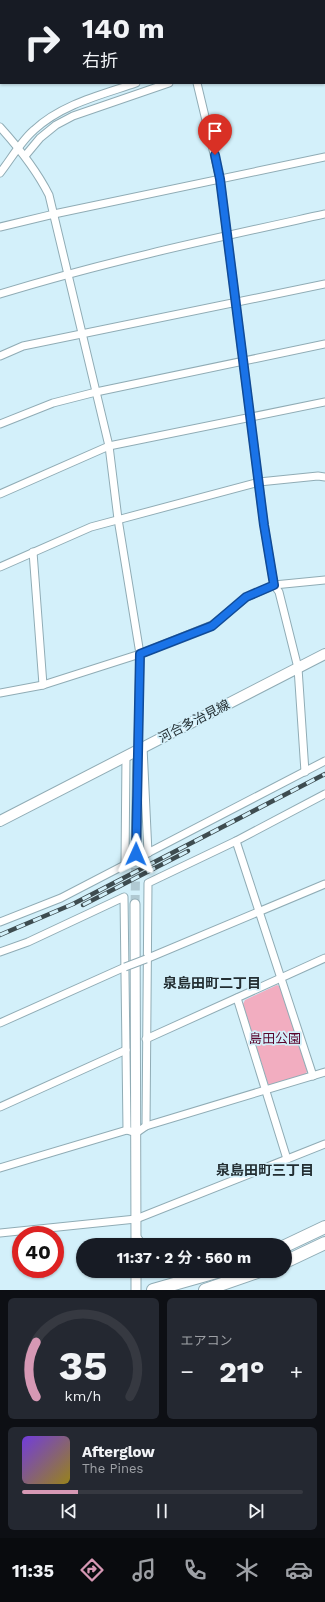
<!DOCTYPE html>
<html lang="ja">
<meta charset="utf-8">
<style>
:root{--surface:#171b24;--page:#242831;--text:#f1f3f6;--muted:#9ea1a6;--line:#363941;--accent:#d698b4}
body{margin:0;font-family:"Work Sans","Noto Sans JP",sans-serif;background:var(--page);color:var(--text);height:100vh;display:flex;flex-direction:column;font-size:15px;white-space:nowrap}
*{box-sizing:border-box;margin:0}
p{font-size:13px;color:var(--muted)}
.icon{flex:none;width:22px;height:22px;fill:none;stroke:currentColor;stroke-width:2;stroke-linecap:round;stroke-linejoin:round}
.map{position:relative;height:1290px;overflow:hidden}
.sheet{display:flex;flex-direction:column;gap:8px;padding:8px;background:#0d0f14;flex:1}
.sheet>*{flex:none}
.guide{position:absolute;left:0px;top:0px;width:325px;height:84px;box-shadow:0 1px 3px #0004;background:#171b24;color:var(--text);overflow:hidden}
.speed{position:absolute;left:12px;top:1226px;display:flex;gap:8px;font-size:20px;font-weight:700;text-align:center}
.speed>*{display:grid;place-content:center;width:52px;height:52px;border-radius:50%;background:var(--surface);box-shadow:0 1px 3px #0004;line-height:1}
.speed .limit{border:6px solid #d22;background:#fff;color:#111}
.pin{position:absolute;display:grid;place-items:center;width:34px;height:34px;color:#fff;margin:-41px -17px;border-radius:50% 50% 50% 0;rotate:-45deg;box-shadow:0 0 4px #0007}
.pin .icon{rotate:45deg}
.me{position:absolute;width:44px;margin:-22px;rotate:1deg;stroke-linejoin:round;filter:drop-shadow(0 0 3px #0008)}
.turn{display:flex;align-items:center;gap:14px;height:84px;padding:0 16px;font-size:18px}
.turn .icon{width:52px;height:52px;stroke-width:2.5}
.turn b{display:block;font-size:28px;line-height:34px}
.big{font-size:30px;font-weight:700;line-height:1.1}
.sheet .tile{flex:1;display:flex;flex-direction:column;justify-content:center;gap:6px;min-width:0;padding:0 14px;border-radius:6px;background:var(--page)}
.sheet .dial{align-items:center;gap:0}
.dial svg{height:104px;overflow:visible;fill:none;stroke:var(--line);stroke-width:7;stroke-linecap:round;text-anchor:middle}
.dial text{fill:var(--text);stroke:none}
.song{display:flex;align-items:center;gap:12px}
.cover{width:48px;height:48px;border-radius:6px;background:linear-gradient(135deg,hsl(260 70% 55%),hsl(50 70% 35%))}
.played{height:4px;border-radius:2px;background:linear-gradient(90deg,var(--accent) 20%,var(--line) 20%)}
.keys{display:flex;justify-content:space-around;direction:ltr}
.heat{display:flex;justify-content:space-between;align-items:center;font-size:22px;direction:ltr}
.sheet .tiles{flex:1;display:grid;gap:8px;grid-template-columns:1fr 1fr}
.tile:last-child{grid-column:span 2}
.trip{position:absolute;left:76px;top:1238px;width:216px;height:40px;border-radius:20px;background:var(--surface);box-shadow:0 1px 3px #0004;font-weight:700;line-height:40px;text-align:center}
.menu{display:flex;height:64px;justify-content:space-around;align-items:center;background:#090b0e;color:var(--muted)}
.menu .icon{width:28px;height:28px}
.menu .selected{color:var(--accent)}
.menu b{font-size:18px;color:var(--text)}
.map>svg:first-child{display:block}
.green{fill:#f2adc0}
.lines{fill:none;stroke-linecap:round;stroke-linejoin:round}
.tertiary-tunnel{stroke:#b0c9d2;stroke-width:9;stroke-dasharray:9 4.5;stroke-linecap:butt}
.minor-casing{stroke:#90acb5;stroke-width:9}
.tertiary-casing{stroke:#90acb5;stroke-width:11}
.secondary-casing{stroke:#90acb5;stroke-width:12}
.trunk-casing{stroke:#90acb5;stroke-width:14}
.minor{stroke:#fff;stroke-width:7}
.tertiary{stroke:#fff;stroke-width:9}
.secondary{stroke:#fff;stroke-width:10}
.trunk{stroke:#fff;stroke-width:12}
.rail-casing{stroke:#3e4c50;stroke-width:4.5}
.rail{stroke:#d3f0fa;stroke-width:3;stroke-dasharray:9;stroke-linecap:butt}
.minor-bridge-casing{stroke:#90acb5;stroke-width:9;stroke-linecap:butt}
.minor-bridge{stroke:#fff;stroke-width:7}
.route-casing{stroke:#114b97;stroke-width:10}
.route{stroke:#1a73e8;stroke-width:7}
.labels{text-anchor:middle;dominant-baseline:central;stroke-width:3.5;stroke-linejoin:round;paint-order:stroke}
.street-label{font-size:13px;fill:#232e32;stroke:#d3f0fa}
.park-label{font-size:13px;fill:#5a052c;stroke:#d3f0fa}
.neighbourhood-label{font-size:14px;font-weight:bold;fill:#232e32;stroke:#d3f0fa}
</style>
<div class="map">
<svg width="325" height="1290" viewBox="0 0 325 1290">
<rect width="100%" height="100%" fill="#d3f0fa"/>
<path class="green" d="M 277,985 L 281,987 L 307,1071 L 306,1074 L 271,1086 L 268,1084 L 243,1004 L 245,1000 Z"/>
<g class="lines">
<path class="tertiary-tunnel" d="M 135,904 L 136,854"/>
<g class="minor-casing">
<g id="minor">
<path d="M 324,13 L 325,13"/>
<path d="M 197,83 L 220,179 L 264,525 L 274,585 L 279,592 L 298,668 L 305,772"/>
<path d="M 0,127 C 19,148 36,169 49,195 L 109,446 L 118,519 L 140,654 L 138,750"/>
<path d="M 25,156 L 40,138 L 56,125 L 73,116 L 169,83"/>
<path d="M 0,173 C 11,159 21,141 34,130 C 62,104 101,95 136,83"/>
<path d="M 0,227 L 54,214 L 325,157"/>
<path d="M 0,294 C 107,261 216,238 325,214"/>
<path d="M 0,356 L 23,346 L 325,284"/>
<path d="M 0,424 L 53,403 L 96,392 L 325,344"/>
<path d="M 0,494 L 109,446 L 325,402"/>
<path d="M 33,552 L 43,685"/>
<path d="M 0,567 L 91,527 L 259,482 L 318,476 L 325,477"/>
<path d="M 0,693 L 43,685 L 140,654 L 212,625 L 247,597 L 274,585 L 325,580"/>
<path d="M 143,747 L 148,853"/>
<path d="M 236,841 L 313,1076"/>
<path d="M 125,865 L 126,756"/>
<path d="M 0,922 L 61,898 L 325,761"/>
<path d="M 0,952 L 28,942 L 124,897 L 127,1130"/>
<path d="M 146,959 L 325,884"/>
<path d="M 237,998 L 287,1159"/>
<path d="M 0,1023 L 125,967"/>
<path d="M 146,1039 L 325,958"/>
<path d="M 0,1107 L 126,1050"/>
<path d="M 146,1126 L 148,883 L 236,841 L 325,794"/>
<path d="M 0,1168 L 127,1130 L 136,1133 L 146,1126 L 325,1072"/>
<path d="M 0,1233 L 136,1219 L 325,1144"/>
<path d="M 136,1236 L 143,1245"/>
<path d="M 176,1271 L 194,1278"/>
</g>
</g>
<g class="tertiary-casing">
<g id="tertiary">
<path d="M 136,854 L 138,750"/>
<path d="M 135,904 L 136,1245"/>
<path d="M 136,1290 L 136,1271"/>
</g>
</g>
<g class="secondary-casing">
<path id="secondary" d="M 0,821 L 325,654"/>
</g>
<g class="trunk-casing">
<g id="trunk">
<path d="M 285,1246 L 325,1227"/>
<path d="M 285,1262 L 325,1243"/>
<path d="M 153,1290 L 220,1271"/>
<path d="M 205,1290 L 260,1271"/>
</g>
</g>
<use href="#minor" class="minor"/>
<use href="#tertiary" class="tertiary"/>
<use href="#secondary" class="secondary"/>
<use href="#trunk" class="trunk"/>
<g class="rail-casing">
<g id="rail">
<path d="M 83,905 L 188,851"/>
<path d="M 0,935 L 73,904 L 325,774"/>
</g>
</g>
<use href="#rail" class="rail"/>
<g class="minor-bridge-casing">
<path id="minor-bridge" d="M 125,967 L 146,959"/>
</g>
<use href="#minor-bridge" class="minor-bridge"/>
</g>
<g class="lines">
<g class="route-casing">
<path id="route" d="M 136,854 L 140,654 L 212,626 L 246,597 L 274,585 L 264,525 L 220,179 L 215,155"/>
</g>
<use href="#route" class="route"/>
</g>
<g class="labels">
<g class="street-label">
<text transform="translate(194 721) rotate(-27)">河合多治見線</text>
</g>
<g class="park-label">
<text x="275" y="1038">島田公園</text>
</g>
<g class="neighbourhood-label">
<text x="212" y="983">泉島田町二丁目</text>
<text x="265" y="1170">泉島田町三丁目</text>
</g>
</g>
</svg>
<div class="speed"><div class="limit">40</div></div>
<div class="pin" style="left:215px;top:155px;background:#d93025"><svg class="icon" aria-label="arrive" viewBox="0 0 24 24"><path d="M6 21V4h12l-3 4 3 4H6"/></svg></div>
<svg class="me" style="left:136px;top:854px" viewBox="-20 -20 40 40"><path d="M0-17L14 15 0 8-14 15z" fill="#1a73e8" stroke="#fff" stroke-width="4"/></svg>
<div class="trip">11:37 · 2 分 · 560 m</div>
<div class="guide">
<div class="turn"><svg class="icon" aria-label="right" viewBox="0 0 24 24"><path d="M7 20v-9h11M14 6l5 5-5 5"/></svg><div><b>140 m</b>右折</div></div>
</div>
</div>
<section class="sheet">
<div class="tiles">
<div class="tile dial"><svg viewBox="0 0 100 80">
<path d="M14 69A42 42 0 1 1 86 69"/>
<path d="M14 69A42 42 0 0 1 14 27" stroke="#d698b4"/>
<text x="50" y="56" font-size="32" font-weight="700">35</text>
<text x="50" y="72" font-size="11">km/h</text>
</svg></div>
<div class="tile"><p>エアコン</p>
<div class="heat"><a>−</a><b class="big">21°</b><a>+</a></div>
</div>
<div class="tile">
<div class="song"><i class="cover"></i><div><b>Afterglow</b><p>The Pines</p></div></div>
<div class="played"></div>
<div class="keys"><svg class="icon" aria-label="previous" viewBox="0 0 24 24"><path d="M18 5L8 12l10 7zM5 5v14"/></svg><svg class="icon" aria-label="pause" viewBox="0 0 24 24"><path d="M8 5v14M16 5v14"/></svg><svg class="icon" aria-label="next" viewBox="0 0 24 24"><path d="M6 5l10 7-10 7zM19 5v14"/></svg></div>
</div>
</div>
</section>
<nav class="menu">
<b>11:35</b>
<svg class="icon selected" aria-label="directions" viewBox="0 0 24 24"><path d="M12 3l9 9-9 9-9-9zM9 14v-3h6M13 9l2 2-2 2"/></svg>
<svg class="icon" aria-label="music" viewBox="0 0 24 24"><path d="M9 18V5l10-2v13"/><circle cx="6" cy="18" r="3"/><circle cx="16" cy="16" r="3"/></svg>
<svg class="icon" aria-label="phone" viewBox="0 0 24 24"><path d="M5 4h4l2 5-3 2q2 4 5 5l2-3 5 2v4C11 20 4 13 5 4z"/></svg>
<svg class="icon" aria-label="climate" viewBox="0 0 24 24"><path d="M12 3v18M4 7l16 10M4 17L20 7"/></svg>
<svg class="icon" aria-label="car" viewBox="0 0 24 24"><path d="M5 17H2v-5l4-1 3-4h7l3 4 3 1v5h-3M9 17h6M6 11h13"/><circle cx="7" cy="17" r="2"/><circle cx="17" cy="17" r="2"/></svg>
</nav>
